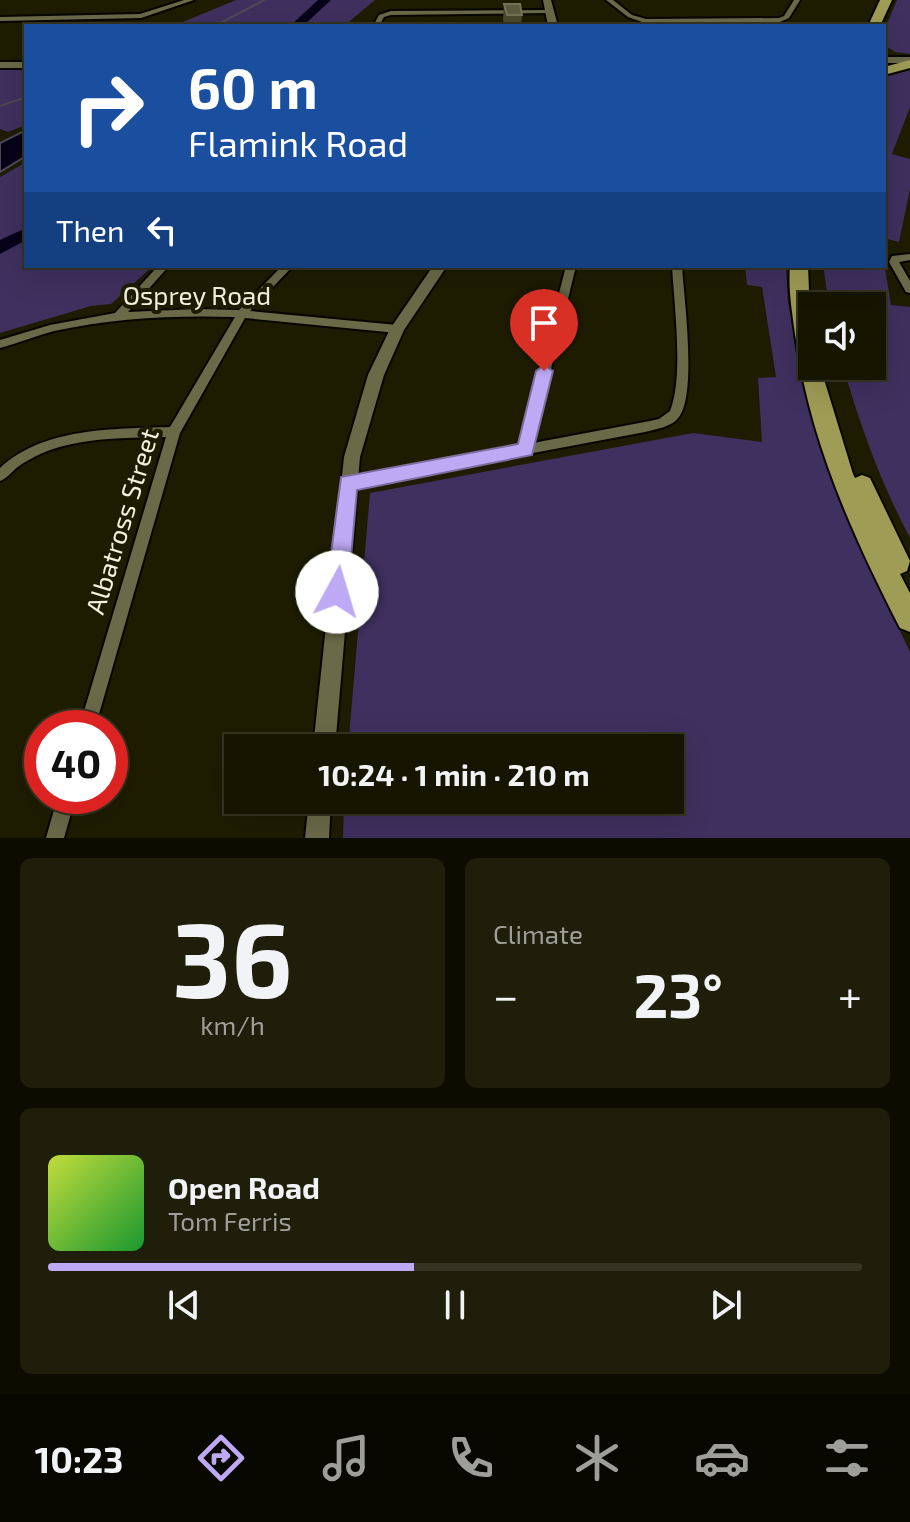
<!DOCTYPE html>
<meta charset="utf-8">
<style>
:root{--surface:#161500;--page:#1f1e0a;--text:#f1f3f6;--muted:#9e9f99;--line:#353422;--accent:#bea9f5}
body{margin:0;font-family:"Exo 2",sans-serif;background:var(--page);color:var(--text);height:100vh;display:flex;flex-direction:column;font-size:30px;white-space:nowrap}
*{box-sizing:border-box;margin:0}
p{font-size:26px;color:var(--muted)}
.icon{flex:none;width:44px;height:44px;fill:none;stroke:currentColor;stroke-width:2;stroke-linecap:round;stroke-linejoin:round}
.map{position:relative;height:838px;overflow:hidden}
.sheet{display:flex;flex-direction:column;gap:20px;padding:20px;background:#0c0c00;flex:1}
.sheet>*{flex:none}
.banner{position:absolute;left:24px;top:24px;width:862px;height:244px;border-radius:0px;box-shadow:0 8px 32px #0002,0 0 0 2px var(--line);background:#1a4fa0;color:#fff;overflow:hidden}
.fabs{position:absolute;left:798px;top:292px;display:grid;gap:16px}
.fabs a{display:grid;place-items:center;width:88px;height:88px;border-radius:0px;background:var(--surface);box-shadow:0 8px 32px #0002,0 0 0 2px var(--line);font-size:40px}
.speed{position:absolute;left:24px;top:710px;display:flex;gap:16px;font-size:40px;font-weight:700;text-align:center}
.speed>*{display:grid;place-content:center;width:104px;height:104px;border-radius:50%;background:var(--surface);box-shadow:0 8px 32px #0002,0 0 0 2px var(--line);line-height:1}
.speed .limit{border:12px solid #d22;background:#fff;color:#111}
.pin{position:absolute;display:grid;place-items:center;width:68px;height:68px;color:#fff;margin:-82px -34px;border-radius:50% 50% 50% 0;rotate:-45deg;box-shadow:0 0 8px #0007}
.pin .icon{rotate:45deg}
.me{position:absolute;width:88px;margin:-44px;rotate:6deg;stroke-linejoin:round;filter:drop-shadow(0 0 6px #0008)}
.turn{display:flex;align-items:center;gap:28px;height:168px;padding:0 32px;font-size:36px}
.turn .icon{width:104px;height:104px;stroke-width:2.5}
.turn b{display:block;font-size:56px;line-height:68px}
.then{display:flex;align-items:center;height:76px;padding:0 32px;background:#0003;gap:16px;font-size:30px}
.big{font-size:60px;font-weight:700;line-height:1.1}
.sheet .widget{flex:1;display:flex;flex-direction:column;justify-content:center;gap:12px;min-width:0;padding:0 28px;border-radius:12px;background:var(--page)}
.sheet .dial{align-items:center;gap:0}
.dial b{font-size:104px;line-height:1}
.song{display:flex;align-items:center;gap:24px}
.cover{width:96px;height:96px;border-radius:12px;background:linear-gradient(135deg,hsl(70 70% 55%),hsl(130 70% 35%))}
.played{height:8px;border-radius:4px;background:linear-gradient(90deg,var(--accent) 45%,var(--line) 45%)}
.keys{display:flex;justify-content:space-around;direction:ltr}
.heat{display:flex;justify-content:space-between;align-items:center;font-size:44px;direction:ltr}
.sheet .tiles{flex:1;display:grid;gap:20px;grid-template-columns:1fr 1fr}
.widget:last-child{grid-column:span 2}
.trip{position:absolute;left:224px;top:734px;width:460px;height:80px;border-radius:0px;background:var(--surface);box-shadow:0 8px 32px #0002,0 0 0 2px var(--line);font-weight:700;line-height:80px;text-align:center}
.menu{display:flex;height:128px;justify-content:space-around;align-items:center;background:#090800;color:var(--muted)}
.menu .icon{width:56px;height:56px}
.menu .active{color:var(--accent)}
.menu b{font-size:36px;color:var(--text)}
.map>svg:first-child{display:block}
.green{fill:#3f305f}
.water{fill:#070019;stroke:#4e4954;stroke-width:2}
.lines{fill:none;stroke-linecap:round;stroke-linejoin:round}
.stream{stroke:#4e4954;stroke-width:2}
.river{fill:#070019;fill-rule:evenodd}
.street-casing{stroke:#080600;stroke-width:4}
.secondary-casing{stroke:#080600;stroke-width:4}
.highway-casing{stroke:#080600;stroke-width:4}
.street{fill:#6a6948;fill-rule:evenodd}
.secondary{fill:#6a6948;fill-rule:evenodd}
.highway{fill:#9f9c56;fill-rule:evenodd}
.wall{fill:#4c4a2c}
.building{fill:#5d5c3f;stroke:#757358;stroke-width:2}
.route{fill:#bea9f5;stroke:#7c6e9f;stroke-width:2}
.labels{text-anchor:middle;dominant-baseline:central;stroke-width:8;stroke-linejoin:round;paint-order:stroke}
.street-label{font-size:26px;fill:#f2f2df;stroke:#1e1c00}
</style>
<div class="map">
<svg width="910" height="838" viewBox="0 0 910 838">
<rect width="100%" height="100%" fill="#1e1c00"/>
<g class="green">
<path d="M 236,0 L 375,0 L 344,26 L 173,26 Z"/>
<path d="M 897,0 L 910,0 L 910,54 L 895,52 L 884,45 L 884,31 Z"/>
<path d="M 0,70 L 26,70 L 26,125 L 8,132 L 0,129 Z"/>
<path d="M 910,70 L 910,107 L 892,154 L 910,159 L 910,189 L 899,242 L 884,238 L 884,77 Z"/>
<path d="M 26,162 L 26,266 L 153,266 L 111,304 L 91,306 L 0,333 L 0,177 Z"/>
<path d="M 884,263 L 891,305 L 910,307 L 910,538 C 881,483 860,426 843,366 L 872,366 L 872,306 L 829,306 L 824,271 L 824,266 L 884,266 Z"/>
<path d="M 745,266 L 786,266 L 788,302 L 803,386 L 845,515 L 910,652 L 910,838 L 343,838 L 344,800 L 670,800 L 670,748 L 348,748 L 370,493 L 693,433 L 762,442 L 758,378 L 776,377 L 762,287 L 747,285 Z"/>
</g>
<path class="water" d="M 26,130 L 26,156 L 0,172 L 0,143 Z"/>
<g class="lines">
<g class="stream">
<path d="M 215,26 L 264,0"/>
<path d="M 0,106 L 26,97"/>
</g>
<g class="river">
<path d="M 318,0 L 331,0 L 303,26 L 290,26 Z"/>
<path d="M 26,228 L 26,240 L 0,254 L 0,240 Z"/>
</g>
<g class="street-casing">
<g id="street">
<path d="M 184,0 L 194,0 L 141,18 L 0,21 L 0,17 L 140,14 Z"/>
<path d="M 606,0 L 613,0 L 632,15 L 646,19 L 779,18 L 784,16 L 794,0 L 800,0 L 789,18 L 780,22 L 645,23 L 628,17 Z"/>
<path d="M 550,10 L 552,11 L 552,13 L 391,15 L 384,17 L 379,26 L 373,26 L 379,15 L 391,11 Z"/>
<path d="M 910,254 L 910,260 L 899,262 L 910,281 L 910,293 L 906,292 L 889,262 L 892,256 Z"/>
<path d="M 158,266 L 169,266 L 128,312 L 197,309 L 239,310 L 282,266 L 293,266 L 250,311 L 397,325 L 402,329 L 397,333 L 245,318 L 180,433 L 95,728 L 79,728 L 166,437 C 124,438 74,437 36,456 C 31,459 24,462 19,466 C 12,471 8,478 0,481 L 0,468 C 44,427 114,429 170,427 L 235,317 C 174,315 114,318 54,331 C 36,336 18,343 0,348 L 0,340 L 50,325 L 115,313 Z"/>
<path d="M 566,266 L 576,266 L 533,443 L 650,421 L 659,419 L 670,411 C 684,377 674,304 672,266 L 682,266 C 684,298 697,393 679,417 C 672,427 656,429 645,432 L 348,488 L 343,487 L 342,483 L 343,479 L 348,478 L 520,446 Z"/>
<path d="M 58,796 L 76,796 L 64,838 L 46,838 Z"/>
</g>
</g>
<g class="secondary-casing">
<g id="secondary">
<path d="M 543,0 L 551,0 L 558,26 L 548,26 Z"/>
<rect x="884" y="57" width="26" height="6"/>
<rect x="0" y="62" width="26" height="6"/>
<path d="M 433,266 L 447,266 L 404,330 L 384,375 L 360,457 L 335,748 L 313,748 L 344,457 L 368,375 L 390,329 Z"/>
<path d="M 309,800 L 331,800 L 329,838 L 305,838 Z"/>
</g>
</g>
<g class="highway-casing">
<g id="highway">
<path d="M 880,0 L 892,0 L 880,26 L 868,26 Z"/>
<path d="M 910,60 L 910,68 L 884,75 L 884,67 Z"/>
<path d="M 790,266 L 808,266 L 812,366 L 820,366 L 853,474 L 855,478 L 862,475 L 870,478 L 910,561 L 907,571 L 900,574 L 910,593 L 910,632 L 900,628 C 852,534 809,439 795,334 C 792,311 788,289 790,266 Z"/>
</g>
</g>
<use href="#street" class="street"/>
<use href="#secondary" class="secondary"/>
<use href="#highway" class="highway"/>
</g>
<path class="wall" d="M 504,4 L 522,15 L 521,26 L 505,26 L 503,20 Z"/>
<path class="building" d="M 504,4 L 520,4 L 522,15 L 507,15 Z"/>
<path class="route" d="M 544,365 L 553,371 L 532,455 L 357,490 L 348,592 L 345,599 L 337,602 L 329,599 L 326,592 L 341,477 L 518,444 L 536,371 Z"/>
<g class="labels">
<g class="street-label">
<text x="197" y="294">Osprey Road</text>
<text transform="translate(121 521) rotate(-73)">Albatross Street</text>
</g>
</g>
</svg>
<div class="fabs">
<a><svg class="icon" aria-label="sound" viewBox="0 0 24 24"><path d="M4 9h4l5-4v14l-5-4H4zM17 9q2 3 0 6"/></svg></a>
</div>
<div class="speed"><div class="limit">40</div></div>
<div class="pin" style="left:544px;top:371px;background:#d93025"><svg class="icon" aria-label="arrive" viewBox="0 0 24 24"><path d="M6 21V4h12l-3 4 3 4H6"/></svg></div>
<svg class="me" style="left:337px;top:592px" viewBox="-20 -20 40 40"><circle r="19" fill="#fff"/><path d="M0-13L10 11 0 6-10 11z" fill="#bea9f5"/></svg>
<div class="trip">10:24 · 1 min · 210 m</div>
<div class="banner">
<div class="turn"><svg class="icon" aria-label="right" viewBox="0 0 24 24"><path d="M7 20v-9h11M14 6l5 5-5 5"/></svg><div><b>60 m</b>Flamink Road</div></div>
<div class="then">Then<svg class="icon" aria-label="left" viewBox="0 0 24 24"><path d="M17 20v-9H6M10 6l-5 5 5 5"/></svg></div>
</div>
</div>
<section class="sheet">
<div class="tiles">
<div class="widget dial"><b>36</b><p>km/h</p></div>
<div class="widget"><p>Climate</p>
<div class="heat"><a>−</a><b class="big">23°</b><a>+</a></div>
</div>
<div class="widget">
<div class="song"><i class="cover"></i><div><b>Open Road</b><p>Tom Ferris</p></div></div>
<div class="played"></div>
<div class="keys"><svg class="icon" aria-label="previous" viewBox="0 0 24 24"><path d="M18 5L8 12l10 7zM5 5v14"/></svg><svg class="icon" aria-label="pause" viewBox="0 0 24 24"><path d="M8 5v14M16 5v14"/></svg><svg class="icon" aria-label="next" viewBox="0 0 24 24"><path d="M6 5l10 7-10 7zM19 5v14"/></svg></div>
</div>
</div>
</section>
<nav class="menu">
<b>10:23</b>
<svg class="icon active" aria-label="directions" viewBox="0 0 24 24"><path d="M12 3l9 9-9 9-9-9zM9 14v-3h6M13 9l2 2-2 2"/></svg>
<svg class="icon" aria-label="music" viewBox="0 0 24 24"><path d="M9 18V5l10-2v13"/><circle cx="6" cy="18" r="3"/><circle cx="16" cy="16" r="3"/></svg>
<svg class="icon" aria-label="phone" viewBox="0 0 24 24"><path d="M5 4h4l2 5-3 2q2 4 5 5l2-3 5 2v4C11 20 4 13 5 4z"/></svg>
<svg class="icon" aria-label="climate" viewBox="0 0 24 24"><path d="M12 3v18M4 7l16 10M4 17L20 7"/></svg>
<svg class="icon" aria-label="car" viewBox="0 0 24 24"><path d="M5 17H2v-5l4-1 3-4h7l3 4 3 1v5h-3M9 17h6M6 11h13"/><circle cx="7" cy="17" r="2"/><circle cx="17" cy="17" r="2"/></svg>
<svg class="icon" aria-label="filters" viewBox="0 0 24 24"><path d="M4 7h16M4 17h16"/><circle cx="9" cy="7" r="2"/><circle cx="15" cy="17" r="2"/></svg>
</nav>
